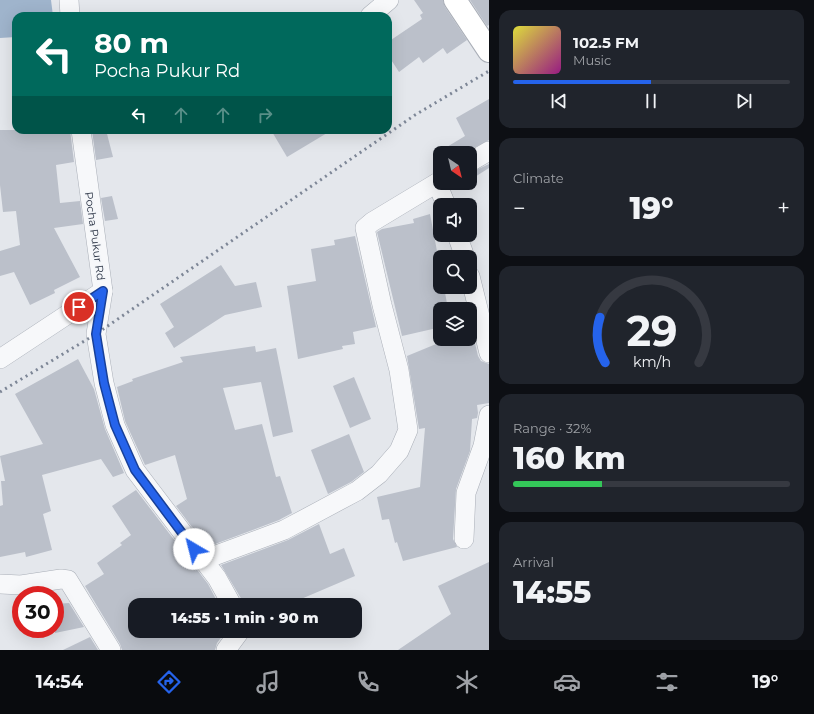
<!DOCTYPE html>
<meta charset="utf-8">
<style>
:root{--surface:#171b24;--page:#20242c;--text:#f1f3f6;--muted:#9ea1a6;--line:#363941;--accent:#2563eb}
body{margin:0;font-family:Montserrat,sans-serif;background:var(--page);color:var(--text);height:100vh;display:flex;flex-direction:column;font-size:15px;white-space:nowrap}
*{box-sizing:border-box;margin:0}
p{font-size:13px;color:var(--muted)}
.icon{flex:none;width:22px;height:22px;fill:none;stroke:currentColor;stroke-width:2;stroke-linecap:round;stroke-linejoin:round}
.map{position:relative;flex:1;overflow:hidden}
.sheet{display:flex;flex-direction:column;gap:10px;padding:10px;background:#0d0f14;width:325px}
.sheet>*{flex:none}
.hud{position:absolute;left:12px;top:12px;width:380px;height:122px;border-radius:12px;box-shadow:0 4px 16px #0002;background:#00695c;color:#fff;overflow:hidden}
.needle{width:26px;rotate:145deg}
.tools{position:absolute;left:433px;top:146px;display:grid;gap:8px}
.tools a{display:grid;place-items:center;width:44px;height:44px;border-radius:8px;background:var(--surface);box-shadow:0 4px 16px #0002;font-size:20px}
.speed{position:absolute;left:12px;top:586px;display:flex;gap:8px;font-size:20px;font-weight:700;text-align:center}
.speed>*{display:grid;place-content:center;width:52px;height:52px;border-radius:50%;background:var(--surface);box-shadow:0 4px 16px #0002;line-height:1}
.speed .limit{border:6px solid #d22;background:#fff;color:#111}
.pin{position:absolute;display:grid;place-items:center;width:34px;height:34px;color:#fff;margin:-17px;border:2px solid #fff;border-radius:50%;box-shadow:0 1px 4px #0007}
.me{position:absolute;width:44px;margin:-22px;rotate:323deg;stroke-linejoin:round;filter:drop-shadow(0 0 3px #0008)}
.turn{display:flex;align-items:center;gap:14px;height:84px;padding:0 16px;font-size:18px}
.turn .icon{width:52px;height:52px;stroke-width:2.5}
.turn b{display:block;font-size:28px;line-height:34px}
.lanes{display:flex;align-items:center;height:38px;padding:0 16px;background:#0003;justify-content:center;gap:20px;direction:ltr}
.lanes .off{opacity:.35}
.big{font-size:30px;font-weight:800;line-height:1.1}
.sheet .card{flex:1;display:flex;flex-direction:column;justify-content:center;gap:6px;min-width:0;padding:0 14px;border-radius:12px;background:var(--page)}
.sheet .dial{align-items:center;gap:0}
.dial svg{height:104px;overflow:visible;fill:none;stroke:var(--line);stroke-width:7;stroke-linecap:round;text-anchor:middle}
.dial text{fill:var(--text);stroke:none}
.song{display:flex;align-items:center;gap:12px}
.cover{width:48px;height:48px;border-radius:6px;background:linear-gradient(135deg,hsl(60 70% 55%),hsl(310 70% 35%))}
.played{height:4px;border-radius:2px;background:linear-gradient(90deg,var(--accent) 50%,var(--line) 50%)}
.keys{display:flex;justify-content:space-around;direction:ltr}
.heat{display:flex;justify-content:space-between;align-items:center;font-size:22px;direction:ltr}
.charge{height:6px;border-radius:3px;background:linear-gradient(90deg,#34c759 32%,var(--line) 0)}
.trip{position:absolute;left:128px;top:598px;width:234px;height:40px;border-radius:12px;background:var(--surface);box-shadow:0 4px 16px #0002;font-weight:800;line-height:40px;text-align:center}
.dock{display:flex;height:64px;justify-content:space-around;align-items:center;background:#090b0e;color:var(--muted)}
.dock .icon{width:28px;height:28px}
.dock .active{color:var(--accent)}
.dock b{font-size:18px;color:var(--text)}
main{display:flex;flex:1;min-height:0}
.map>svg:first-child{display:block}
.water{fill:#9fb4cc}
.building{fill:#bbc0ca}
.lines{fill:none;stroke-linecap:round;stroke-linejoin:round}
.minor-casing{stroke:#a9aeb7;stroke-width:20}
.secondary-casing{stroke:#a9aeb7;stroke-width:24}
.minor{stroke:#f7f8fa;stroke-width:19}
.secondary{stroke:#fff;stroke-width:22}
.rail{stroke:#7d8696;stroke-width:3;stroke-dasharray:2 4;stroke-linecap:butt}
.route-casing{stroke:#184099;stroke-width:10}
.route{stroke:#2563eb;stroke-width:7}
.labels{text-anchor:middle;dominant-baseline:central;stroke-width:3;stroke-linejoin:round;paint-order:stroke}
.street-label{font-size:11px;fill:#2b3445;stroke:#f4f6f9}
</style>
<main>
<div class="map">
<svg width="489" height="650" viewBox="0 0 489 650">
<rect width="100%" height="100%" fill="#e4e7ec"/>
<path class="water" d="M 0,0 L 51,0 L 53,16 L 16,16 L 16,37 L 0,38 Z"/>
<g class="building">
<path d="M 414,0 L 443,0 L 445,7 L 467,40 L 447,54 L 443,48 L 423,63 L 419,57 L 399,72 L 388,55 L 388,42 L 422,19 L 420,15 L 423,13 Z"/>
<path d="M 470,0 L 489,0 L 489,25 L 487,26 Z"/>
<path d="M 489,99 L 489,140 L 464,153 L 437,153 L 465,136 L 456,118 Z"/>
<path d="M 0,130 L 70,130 L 74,162 L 56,165 L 60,203 L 80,201 L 83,224 L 54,228 L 80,277 L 54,290 L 55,293 L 30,305 L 14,272 L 0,276 L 0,251 L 20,245 L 16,211 L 3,212 L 0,185 Z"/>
<path d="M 92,130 L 106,130 L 113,157 L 96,160 Z"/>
<path d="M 271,130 L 332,130 L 287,157 Z"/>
<path d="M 489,164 L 489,168 L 470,180 L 470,173 Z"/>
<path d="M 112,196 L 118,219 L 105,221 L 101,198 Z"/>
<path d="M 430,214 L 440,267 L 440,287 L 444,287 L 448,309 L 440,309 L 440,338 L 437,328 L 402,336 L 377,232 L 382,229 L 414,223 L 413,219 Z"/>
<path d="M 355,236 L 376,327 L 353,332 L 355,344 L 342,346 L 343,349 L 298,359 L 287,286 L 316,281 L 311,249 L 335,245 L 334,240 Z"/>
<path d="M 221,265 L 235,286 L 256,282 L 262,307 L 225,315 L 174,348 L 165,333 L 174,327 L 160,304 Z"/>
<path d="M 470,322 L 478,356 L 481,361 L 489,364 L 489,403 L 477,405 L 478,413 L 477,418 L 472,419 L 470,451 L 456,489 L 453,539 L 457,547 L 403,561 L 397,542 L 395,543 L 389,519 L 382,520 L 377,497 L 420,487 L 425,428 L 419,429 L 407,356 L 441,342 L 440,339 L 470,339 Z"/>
<path d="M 255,346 L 256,352 L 276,348 L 293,432 L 273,437 L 261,382 L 223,388 L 235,430 L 262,424 L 276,477 L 280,476 L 292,513 L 279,520 L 207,547 L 176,506 L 187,499 L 175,455 L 145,465 L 125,421 L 117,387 L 133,381 L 132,379 L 183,362 L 180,357 Z"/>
<path d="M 78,359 L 94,389 L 105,429 L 124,473 L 113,477 L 101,459 L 42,475 L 51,511 L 43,514 L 52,550 L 26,557 L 25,552 L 0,557 L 0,506 L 3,505 L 1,481 L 5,481 L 0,456 L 43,444 L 15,394 Z"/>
<path d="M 354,377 L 371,419 L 350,428 L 333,386 Z"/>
<path d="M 349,434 L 364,472 L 351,482 L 328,494 L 311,450 Z"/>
<path d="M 136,490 L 208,584 L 219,605 L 135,605 L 135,631 L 226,631 L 217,643 L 215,650 L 122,650 L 120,644 L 85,586 L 104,574 L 97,563 L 122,545 L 120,543 L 131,535 L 112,506 Z"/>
<path d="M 319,524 L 330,554 L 344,548 L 355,576 L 287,605 L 243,605 L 242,600 L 221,565 L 288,540 Z"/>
<path d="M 489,562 L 489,650 L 398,650 L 451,614 L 438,586 Z"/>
<path d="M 69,603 L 84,627 L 55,633 L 55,604 Z"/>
<path d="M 90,637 L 98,650 L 63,650 Z"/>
</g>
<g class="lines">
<g class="minor-casing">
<g id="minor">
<path d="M 69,0 L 70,16"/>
<path d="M 370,16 L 389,0"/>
<path d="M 81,130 L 103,291 L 96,334 L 104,383 L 115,425 L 135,470 L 217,578 L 232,605"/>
<path d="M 470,162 L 489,151"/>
<path d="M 437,183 L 446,205"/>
<path d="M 457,235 L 465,257"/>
<path d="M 470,276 L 489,353"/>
<path d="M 0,359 L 103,291"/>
<path d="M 464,539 L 466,493 L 483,446 L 489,415"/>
<path d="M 203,560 L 284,530 L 357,491 L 379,474 L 399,451 L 408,430 L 399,370 L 382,305 L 365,228 L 372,222 L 440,181"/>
<path d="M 0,584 L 21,585 L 61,579 L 68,580 L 111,650"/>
<path d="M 226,650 L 240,631"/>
</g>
</g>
<g class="secondary-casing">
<path id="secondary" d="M 455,0 L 489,51"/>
</g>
<use href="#minor" class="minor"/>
<use href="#secondary" class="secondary"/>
<path class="rail" d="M 0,392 L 96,334 L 415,115 L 489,71"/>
</g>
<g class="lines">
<g class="route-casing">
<path id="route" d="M 79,307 L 103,291 L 96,334 L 104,383 L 115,425 L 135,470 L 194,549"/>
</g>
<use href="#route" class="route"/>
</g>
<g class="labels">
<g class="street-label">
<text transform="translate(95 236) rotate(82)">Pocha Pukur Rd</text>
</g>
</g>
</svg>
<div class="tools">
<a><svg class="needle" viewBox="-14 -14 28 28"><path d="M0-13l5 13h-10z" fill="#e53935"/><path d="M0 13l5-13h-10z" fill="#9ea1a6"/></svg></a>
<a><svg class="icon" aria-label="sound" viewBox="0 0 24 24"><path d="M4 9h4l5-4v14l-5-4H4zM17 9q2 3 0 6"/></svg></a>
<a><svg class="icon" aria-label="search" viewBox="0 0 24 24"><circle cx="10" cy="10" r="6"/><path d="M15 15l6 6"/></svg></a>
<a><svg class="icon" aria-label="layers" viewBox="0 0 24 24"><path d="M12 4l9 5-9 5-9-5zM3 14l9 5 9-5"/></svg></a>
</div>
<div class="speed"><div class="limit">30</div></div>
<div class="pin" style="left:79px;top:307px;background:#d93025"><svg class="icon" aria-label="arrive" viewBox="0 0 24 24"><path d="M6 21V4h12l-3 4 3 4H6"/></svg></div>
<svg class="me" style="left:194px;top:549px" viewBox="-20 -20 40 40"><circle r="19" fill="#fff"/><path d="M0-13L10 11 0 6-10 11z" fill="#2563eb"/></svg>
<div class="trip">14:55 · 1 min · 90 m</div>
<div class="hud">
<div class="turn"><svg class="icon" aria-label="left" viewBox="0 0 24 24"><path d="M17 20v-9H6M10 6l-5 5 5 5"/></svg><div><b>80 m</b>Pocha Pukur Rd</div></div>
<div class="lanes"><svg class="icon" aria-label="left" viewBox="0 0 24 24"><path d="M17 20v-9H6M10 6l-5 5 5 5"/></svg><svg class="icon off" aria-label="ahead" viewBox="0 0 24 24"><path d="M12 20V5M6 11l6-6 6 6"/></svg><svg class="icon off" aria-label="ahead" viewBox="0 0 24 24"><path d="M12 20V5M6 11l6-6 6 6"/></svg><svg class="icon off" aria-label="right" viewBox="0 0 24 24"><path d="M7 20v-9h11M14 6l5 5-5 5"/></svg></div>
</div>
</div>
<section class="sheet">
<div class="card">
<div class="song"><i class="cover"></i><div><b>102.5 FM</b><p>Music</p></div></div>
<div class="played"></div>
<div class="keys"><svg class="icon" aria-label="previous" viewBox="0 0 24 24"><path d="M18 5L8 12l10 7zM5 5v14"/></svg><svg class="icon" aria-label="pause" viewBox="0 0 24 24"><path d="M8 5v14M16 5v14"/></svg><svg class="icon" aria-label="next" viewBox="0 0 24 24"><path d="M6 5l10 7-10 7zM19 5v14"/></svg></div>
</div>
<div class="card"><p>Climate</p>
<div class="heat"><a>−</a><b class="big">19°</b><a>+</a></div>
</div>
<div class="card dial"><svg viewBox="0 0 100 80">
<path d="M14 69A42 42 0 1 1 86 69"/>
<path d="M14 69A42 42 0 0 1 10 34" stroke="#2563eb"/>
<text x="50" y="56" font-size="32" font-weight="700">29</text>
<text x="50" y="72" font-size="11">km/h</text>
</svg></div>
<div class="card"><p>Range · 32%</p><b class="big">160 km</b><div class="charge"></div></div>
<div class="card"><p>Arrival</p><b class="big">14:55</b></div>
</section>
</main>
<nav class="dock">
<b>14:54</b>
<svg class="icon active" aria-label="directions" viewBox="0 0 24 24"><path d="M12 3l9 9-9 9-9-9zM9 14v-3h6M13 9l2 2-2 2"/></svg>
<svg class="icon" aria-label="music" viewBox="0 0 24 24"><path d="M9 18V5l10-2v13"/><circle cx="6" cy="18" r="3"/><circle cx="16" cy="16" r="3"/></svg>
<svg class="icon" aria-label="phone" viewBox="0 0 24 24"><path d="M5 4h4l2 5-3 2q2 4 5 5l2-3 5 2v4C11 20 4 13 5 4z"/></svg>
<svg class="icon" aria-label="climate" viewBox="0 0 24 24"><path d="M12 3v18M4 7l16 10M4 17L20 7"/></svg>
<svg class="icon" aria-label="car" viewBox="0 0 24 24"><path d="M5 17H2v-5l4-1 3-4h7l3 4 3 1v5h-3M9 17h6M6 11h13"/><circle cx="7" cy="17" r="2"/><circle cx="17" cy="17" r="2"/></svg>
<svg class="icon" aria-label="filters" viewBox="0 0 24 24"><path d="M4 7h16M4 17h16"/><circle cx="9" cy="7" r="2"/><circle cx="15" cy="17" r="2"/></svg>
<b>19°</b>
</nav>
